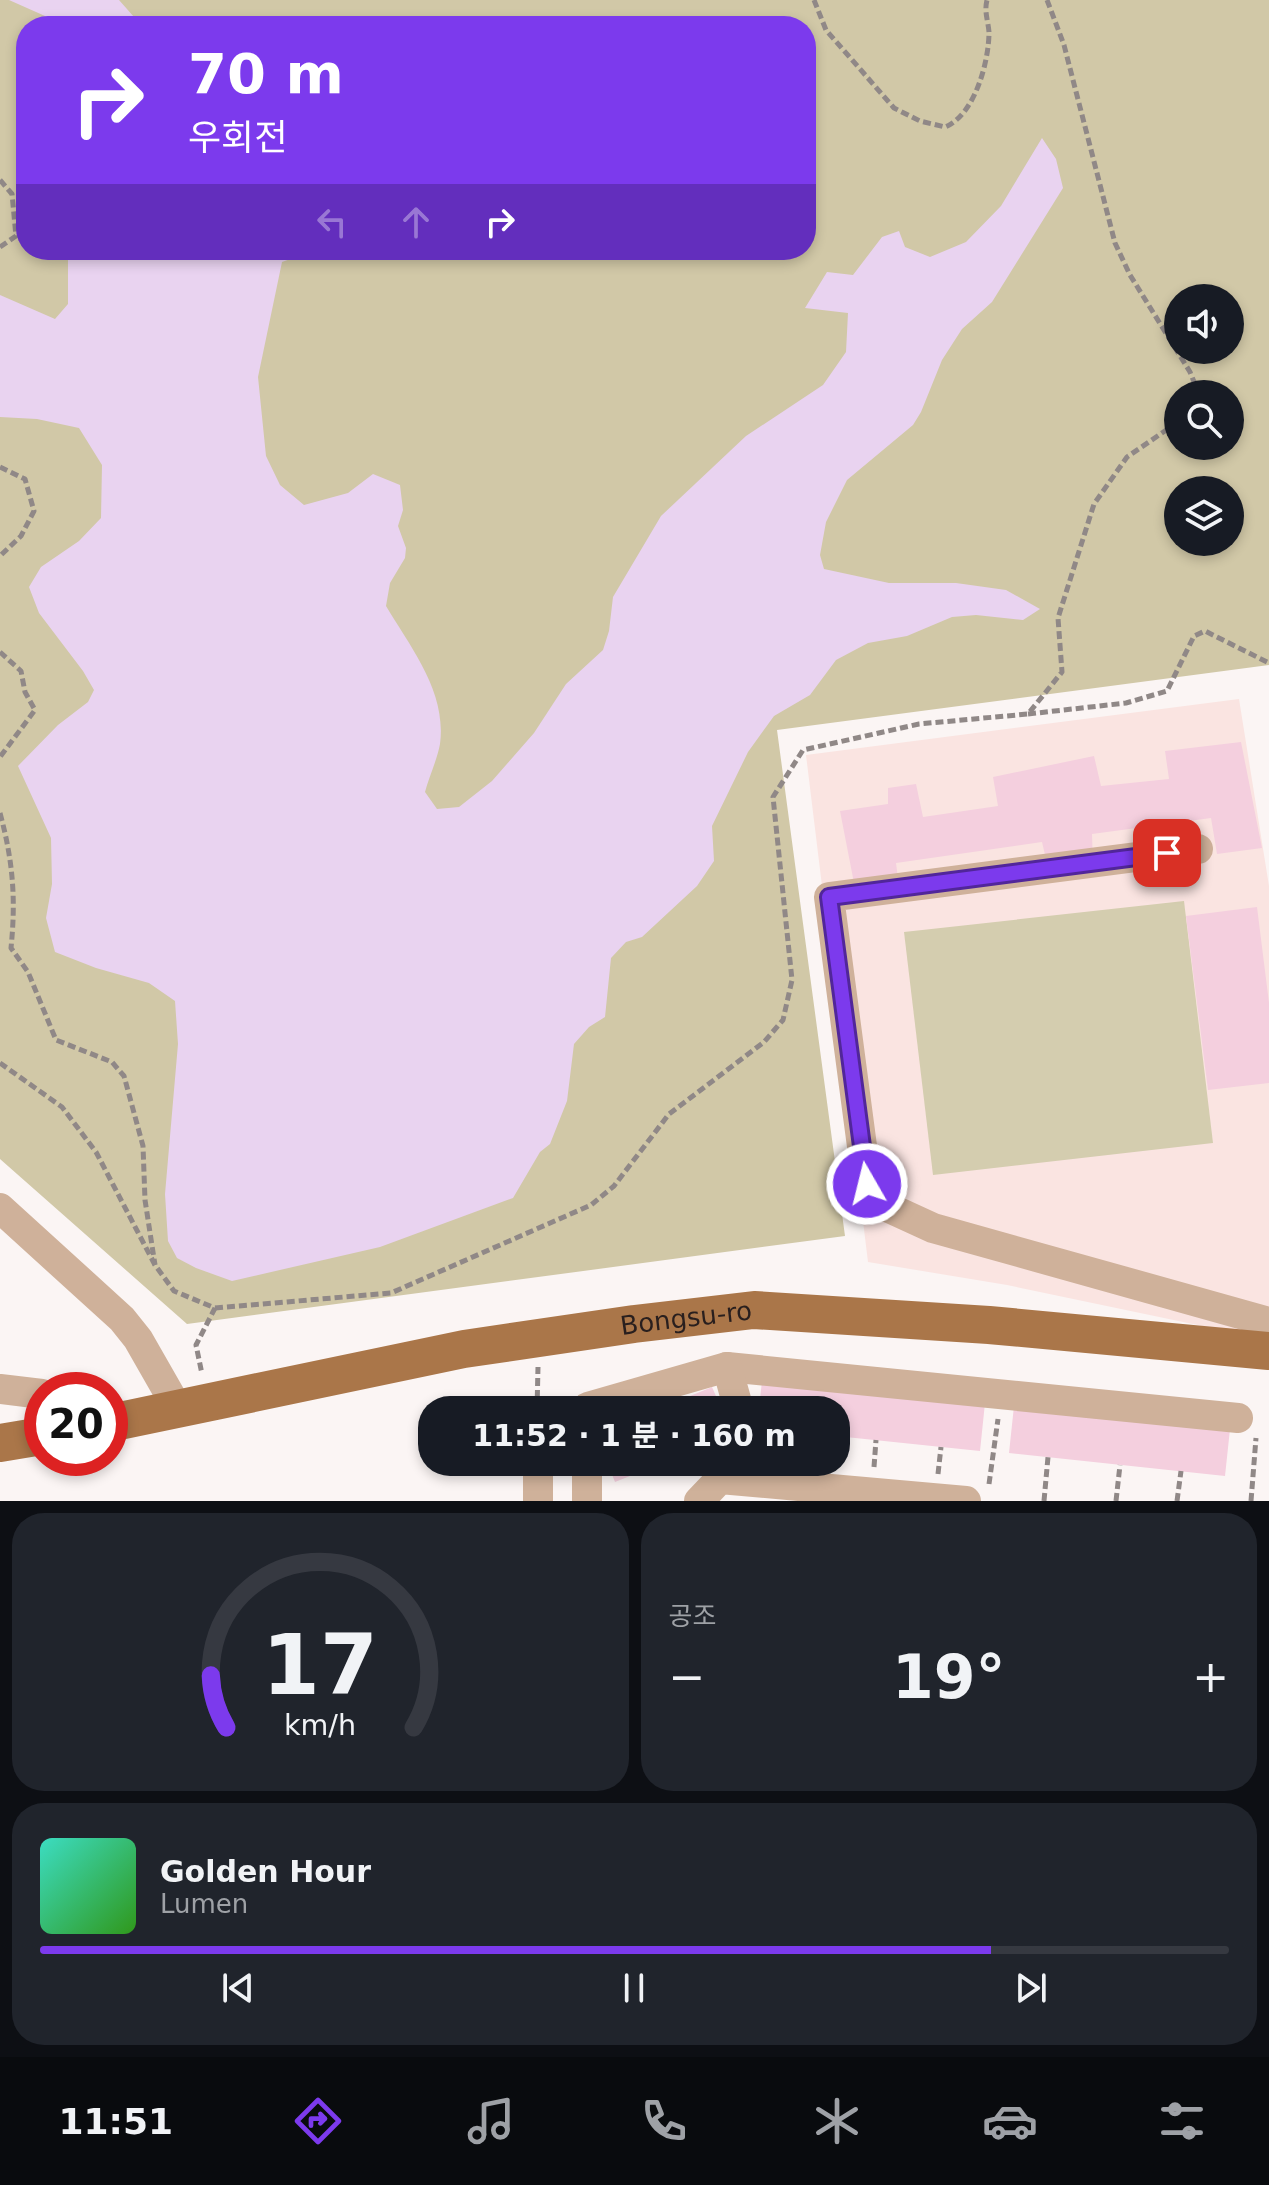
<!DOCTYPE html>
<html lang="ko">
<meta charset="utf-8">
<style>
:root{--surface:#171b24;--page:#20242c;--text:#f1f3f6;--muted:#9ea1a6;--line:#363941;--accent:#7c3aed}
body{margin:0;font-family:"DejaVu Sans","Noto Sans KR",sans-serif;background:var(--page);color:var(--text);height:100vh;display:flex;flex-direction:column;font-size:30px;white-space:nowrap}
*{box-sizing:border-box;margin:0}
p{font-size:26px;color:var(--muted)}
.icon{flex:none;width:44px;height:44px;fill:none;stroke:currentColor;stroke-width:2;stroke-linecap:round;stroke-linejoin:round}
.map{position:relative;height:1501px;overflow:hidden}
.side{display:flex;flex-direction:column;gap:12px;padding:12px;background:#0d0f14;flex:1}
.side>*{flex:none}
.banner{position:absolute;left:16px;top:16px;width:800px;height:244px;border-radius:32px;box-shadow:0 4px 12px #0003;background:#7c3aed;color:#fff;overflow:hidden}
.buttons{position:absolute;left:1164px;top:284px;display:grid;gap:16px}
.buttons a{display:grid;place-items:center;width:80px;height:80px;border-radius:50%;background:var(--surface);box-shadow:0 4px 12px #0003;font-size:40px}
.speed{position:absolute;left:24px;top:1372px;display:flex;gap:16px;font-size:40px;font-weight:700;text-align:center}
.speed>*{display:grid;place-content:center;width:104px;height:104px;border-radius:50%;background:var(--surface);box-shadow:0 4px 12px #0003;line-height:1}
.speed .limit{border:12px solid #d22;background:#fff;color:#111}
.pin{position:absolute;display:grid;place-items:center;width:68px;height:68px;color:#fff;margin:-34px;border-radius:16px;box-shadow:0 4px 12px #0006}
.me{position:absolute;width:88px;margin:-44px;rotate:352deg;stroke-linejoin:round;filter:drop-shadow(0 0 6px #0008)}
.turn{display:flex;align-items:center;gap:28px;height:168px;padding:0 40px;font-size:36px}
.turn .icon{width:104px;height:104px;stroke-width:2.5}
.turn b{display:block;font-size:56px;line-height:68px}
.lanes{display:flex;align-items:center;height:76px;padding:0 40px;background:#0003;justify-content:center;gap:40px;direction:ltr}
.lanes .off{opacity:.35}
.big{font-size:60px;font-weight:700;line-height:1.1}
.side .card{flex:1;display:flex;flex-direction:column;justify-content:center;gap:12px;min-width:0;padding:0 28px;border-radius:32px;background:var(--page)}
.side .dial{align-items:center;gap:0}
.dial svg{height:208px;overflow:visible;fill:none;stroke:var(--line);stroke-width:7;stroke-linecap:round;text-anchor:middle}
.dial text{fill:var(--text);stroke:none}
.song{display:flex;align-items:center;gap:24px}
.cover{width:96px;height:96px;border-radius:12px;background:linear-gradient(135deg,hsl(170 70% 55%),hsl(110 70% 35%))}
.played{height:8px;border-radius:4px;background:linear-gradient(90deg,var(--accent) 80%,var(--line) 80%)}
.keys{display:flex;justify-content:space-around;direction:ltr}
.heat{display:flex;justify-content:space-between;align-items:center;font-size:44px;direction:ltr}
.side .tiles{flex:1;display:grid;gap:12px;grid-template-columns:1fr 1fr}
.card:last-child{grid-column:span 2}
.trip{position:absolute;left:418px;top:1396px;width:432px;height:80px;border-radius:32px;background:var(--surface);box-shadow:0 4px 12px #0003;font-weight:700;line-height:80px;text-align:center}
.tab-bar{display:flex;height:128px;justify-content:space-around;align-items:center;background:#090b0e;color:var(--muted)}
.tab-bar .icon{width:56px;height:56px}
.tab-bar .active{color:var(--accent)}
.tab-bar b{font-size:36px;color:var(--text)}
.map>svg:first-child{display:block}
.built{fill:#fae4e1}
.green{fill:#d4cdaf}
.forest{fill:#d1c8a7;fill-rule:evenodd}
.water{fill:#e9d3f0}
.building{fill:#f4cfde}
.lines{fill:none;stroke-linecap:round;stroke-linejoin:round}
.path{stroke:#908887;stroke-width:5;stroke-dasharray:8 4;stroke-linecap:butt}
.minor{stroke:#cfb19a;stroke-width:30}
.major{stroke:#aa7649;stroke-width:38}
.route-casing{stroke:#51269a;stroke-width:20}
.route{stroke:#7c3aed;stroke-width:14}
.labels{text-anchor:middle;dominant-baseline:central;stroke-width:7;stroke-linejoin:round;paint-order:stroke}
.street-label{font-size:26px;fill:#291f1e;stroke:#fbf5f4}
</style>
<div class="map">
<svg width="1269" height="1501" viewBox="0 0 1269 1501">
<rect width="100%" height="100%" fill="#fbf5f4"/>
<path class="built" d="M 1239,699 L 1269,886 L 1269,1340 L 1007,1285 L 868,1262 L 806,755 Z"/>
<path class="green" d="M 1184,901 L 1213,1143 L 933,1175 L 904,932 Z"/>
<path class="forest" d="M 0,0 L 1269,0 L 1269,665 L 777,730 L 845,1236 L 187,1324 L 0,1159 ZM 26,26 L 806,26 L 806,250 L 26,250 ZM 1178,298 L 1230,298 L 1230,350 L 1178,350 ZM 1178,394 L 1230,394 L 1230,446 L 1178,446 ZM 1178,490 L 1230,490 L 1230,542 L 1178,542 Z"/>
<g class="water">
<path d="M 9,0 L 119,0 L 142,26 L 54,26 L 45,16 Z"/>
<path d="M 1042,138 L 1056,159 L 1063,188 L 992,302 L 962,329 L 942,360 L 921,412 L 913,425 L 847,480 L 826,522 L 820,555 L 824,569 L 889,583 L 956,583 L 1006,590 L 1040,609 L 1023,620 L 976,615 L 952,617 L 907,636 L 868,643 L 836,660 L 810,695 L 774,716 L 748,752 L 712,826 L 714,861 L 697,886 L 642,937 L 626,942 L 611,958 L 605,1017 L 589,1027 L 574,1044 L 567,1101 L 550,1144 L 540,1152 L 513,1198 L 380,1247 L 232,1281 L 196,1268 L 177,1258 L 168,1241 L 165,1194 L 178,1044 L 175,1001 L 149,983 L 96,968 L 55,952 L 46,918 L 52,884 L 51,838 L 18,766 L 58,725 L 88,702 L 94,690 L 83,671 L 39,613 L 29,587 L 41,567 L 79,541 L 101,518 L 102,465 L 79,428 L 37,419 L 0,417 L 0,295 L 55,319 L 68,304 L 68,250 L 337,250 L 310,252 L 282,262 L 258,377 L 266,456 L 280,485 L 304,505 L 348,493 L 373,474 L 400,485 L 403,510 L 398,526 L 406,548 L 405,558 L 390,583 L 386,606 C 411,648 447,692 440,744 C 437,760 429,777 425,792 L 437,809 L 459,807 L 492,781 L 534,733 L 566,684 L 603,650 L 609,631 L 613,597 L 661,516 L 746,436 L 823,385 L 846,352 L 848,313 L 805,308 L 827,272 L 853,275 L 882,237 L 899,231 L 905,247 L 930,257 L 966,242 L 1001,206 Z"/>
</g>
<g class="building">
<path d="M 1241,742 L 1262,848 L 1217,854 L 1211,818 L 1092,834 L 1093,865 L 1049,872 L 1042,842 L 896,863 L 898,878 L 854,883 L 840,811 L 888,804 L 888,788 L 916,784 L 923,817 L 998,806 L 993,777 L 1094,756 L 1101,786 L 1169,779 L 1165,751 Z"/>
<path d="M 1257,907 L 1269,1003 L 1269,1083 L 1208,1090 L 1186,916 Z"/>
<path d="M 762,1380 L 985,1403 L 980,1451 L 836,1436 L 836,1410 L 759,1410 Z"/>
<path d="M 712,1387 L 722,1410 L 656,1410 Z"/>
<path d="M 1014,1406 L 1230,1429 L 1225,1476 L 1009,1453 Z"/>
<path d="M 607,1462 L 665,1462 L 615,1482 Z"/>
</g>
<g class="lines">
<g class="path">
<path d="M 814,0 L 826,30 L 894,108 L 920,121 L 945,127 C 975,115 989,61 989,32 C 988,20 984,12 987,0"/>
<path d="M 1047,0 L 1064,45 L 1115,243 L 1130,275 L 1190,372 L 1199,394"/>
<path d="M 0,180 L 12,194 L 16,236 L 0,247"/>
<path d="M 0,467 L 25,479 L 34,511 L 21,536 L 0,556"/>
<path d="M 0,652 L 21,671 L 25,692 L 35,710 L 0,757"/>
<path d="M 1028,714 L 1126,703 L 1167,691 L 1194,636 L 1205,631 L 1269,663"/>
<path d="M 0,813 C 13,861 16,899 11,948 L 28,972 L 56,1040 L 112,1062 L 124,1076 L 143,1146 L 145,1200 L 155,1265"/>
<path d="M 0,1063 L 62,1107 L 96,1152 L 155,1265 L 174,1291 L 215,1308 L 196,1345 L 202,1374"/>
<path d="M 215,1308 L 391,1293 L 591,1205 L 614,1186 L 669,1114 L 764,1042 L 783,1020 L 792,980 L 773,797 L 803,750 L 919,724 L 1028,714 L 1062,672 L 1058,618 L 1094,504 L 1127,457 L 1178,422"/>
<path d="M 537,1410 L 538,1367"/>
<path d="M 874,1467 L 876,1440"/>
<path d="M 938,1474 L 941,1447"/>
<path d="M 989,1484 L 998,1419"/>
<path d="M 1044,1501 L 1048,1457"/>
<path d="M 1116,1501 L 1120,1465"/>
<path d="M 1177,1501 L 1181,1471"/>
<path d="M 1251,1501 L 1256,1438"/>
</g>
<g class="minor">
<path d="M 1198,849 L 829,897 L 867,1184 L 885,1206 L 933,1228 L 1269,1322"/>
<path d="M 0,1208 L 122,1319 L 138,1339 L 178,1409"/>
<path d="M 727,1367 L 1238,1418"/>
<path d="M 0,1389 L 42,1394"/>
<path d="M 588,1410 L 588,1407 L 727,1367 L 739,1410"/>
<path d="M 538,1462 L 538,1501"/>
<path d="M 587,1501 L 587,1462"/>
<path d="M 699,1501 L 720,1479 L 966,1501"/>
</g>
<g class="major">
<path id="s1" d="M 110,1423 L 464,1349 L 634,1324 L 754,1310 L 989,1325 L 1269,1351"/>
<path d="M 0,1443 L 42,1436"/>
</g>
</g>
<g class="lines">
<g class="route-casing">
<path id="route" d="M 867,1184 L 829,897 L 1167,853"/>
</g>
<use href="#route" class="route"/>
</g>
<g class="labels">
<g class="street-label">
<text stroke="none"><textPath href="#s1" startOffset="586">Bongsu-ro</textPath></text>
</g>
</g>
</svg>
<div class="buttons">
<a><svg class="icon" aria-label="sound" viewBox="0 0 24 24"><path d="M4 9h4l5-4v14l-5-4H4zM17 9q2 3 0 6"/></svg></a>
<a><svg class="icon" aria-label="search" viewBox="0 0 24 24"><circle cx="10" cy="10" r="6"/><path d="M15 15l6 6"/></svg></a>
<a><svg class="icon" aria-label="layers" viewBox="0 0 24 24"><path d="M12 4l9 5-9 5-9-5zM3 14l9 5 9-5"/></svg></a>
</div>
<div class="speed"><div class="limit">20</div></div>
<div class="pin" style="left:1167px;top:853px;background:#d93025"><svg class="icon" aria-label="arrive" viewBox="0 0 24 24"><path d="M6 21V4h12l-3 4 3 4H6"/></svg></div>
<svg class="me" style="left:867px;top:1184px" viewBox="-20 -20 40 40"><circle r="17" fill="#7c3aed" stroke="#fff" stroke-width="3"/><path d="M0-11L8 9 0 5-8 9z" fill="#fff"/></svg>
<div class="trip">11:52 · 1 분 · 160 m</div>
<div class="banner">
<div class="turn"><svg class="icon" aria-label="right" viewBox="0 0 24 24"><path d="M7 20v-9h11M14 6l5 5-5 5"/></svg><div><b>70 m</b>우회전</div></div>
<div class="lanes"><svg class="icon off" aria-label="left" viewBox="0 0 24 24"><path d="M17 20v-9H6M10 6l-5 5 5 5"/></svg><svg class="icon off" aria-label="ahead" viewBox="0 0 24 24"><path d="M12 20V5M6 11l6-6 6 6"/></svg><svg class="icon" aria-label="right" viewBox="0 0 24 24"><path d="M7 20v-9h11M14 6l5 5-5 5"/></svg></div>
</div>
</div>
<section class="side">
<div class="tiles">
<div class="card dial"><svg viewBox="0 0 100 80">
<path d="M14 69A42 42 0 1 1 86 69"/>
<path d="M14 69A42 42 0 0 1 8 49" stroke="#7c3aed"/>
<text x="50" y="56" font-size="32" font-weight="700">17</text>
<text x="50" y="72" font-size="11">km/h</text>
</svg></div>
<div class="card"><p>공조</p>
<div class="heat"><a>−</a><b class="big">19°</b><a>+</a></div>
</div>
<div class="card">
<div class="song"><i class="cover"></i><div><b>Golden Hour</b><p>Lumen</p></div></div>
<div class="played"></div>
<div class="keys"><svg class="icon" aria-label="previous" viewBox="0 0 24 24"><path d="M18 5L8 12l10 7zM5 5v14"/></svg><svg class="icon" aria-label="pause" viewBox="0 0 24 24"><path d="M8 5v14M16 5v14"/></svg><svg class="icon" aria-label="next" viewBox="0 0 24 24"><path d="M6 5l10 7-10 7zM19 5v14"/></svg></div>
</div>
</div>
</section>
<nav class="tab-bar">
<b>11:51</b>
<svg class="icon active" aria-label="directions" viewBox="0 0 24 24"><path d="M12 3l9 9-9 9-9-9zM9 14v-3h6M13 9l2 2-2 2"/></svg>
<svg class="icon" aria-label="music" viewBox="0 0 24 24"><path d="M9 18V5l10-2v13"/><circle cx="6" cy="18" r="3"/><circle cx="16" cy="16" r="3"/></svg>
<svg class="icon" aria-label="phone" viewBox="0 0 24 24"><path d="M5 4h4l2 5-3 2q2 4 5 5l2-3 5 2v4C11 20 4 13 5 4z"/></svg>
<svg class="icon" aria-label="climate" viewBox="0 0 24 24"><path d="M12 3v18M4 7l16 10M4 17L20 7"/></svg>
<svg class="icon" aria-label="car" viewBox="0 0 24 24"><path d="M5 17H2v-5l4-1 3-4h7l3 4 3 1v5h-3M9 17h6M6 11h13"/><circle cx="7" cy="17" r="2"/><circle cx="17" cy="17" r="2"/></svg>
<svg class="icon" aria-label="filters" viewBox="0 0 24 24"><path d="M4 7h16M4 17h16"/><circle cx="9" cy="7" r="2"/><circle cx="15" cy="17" r="2"/></svg>
</nav>
